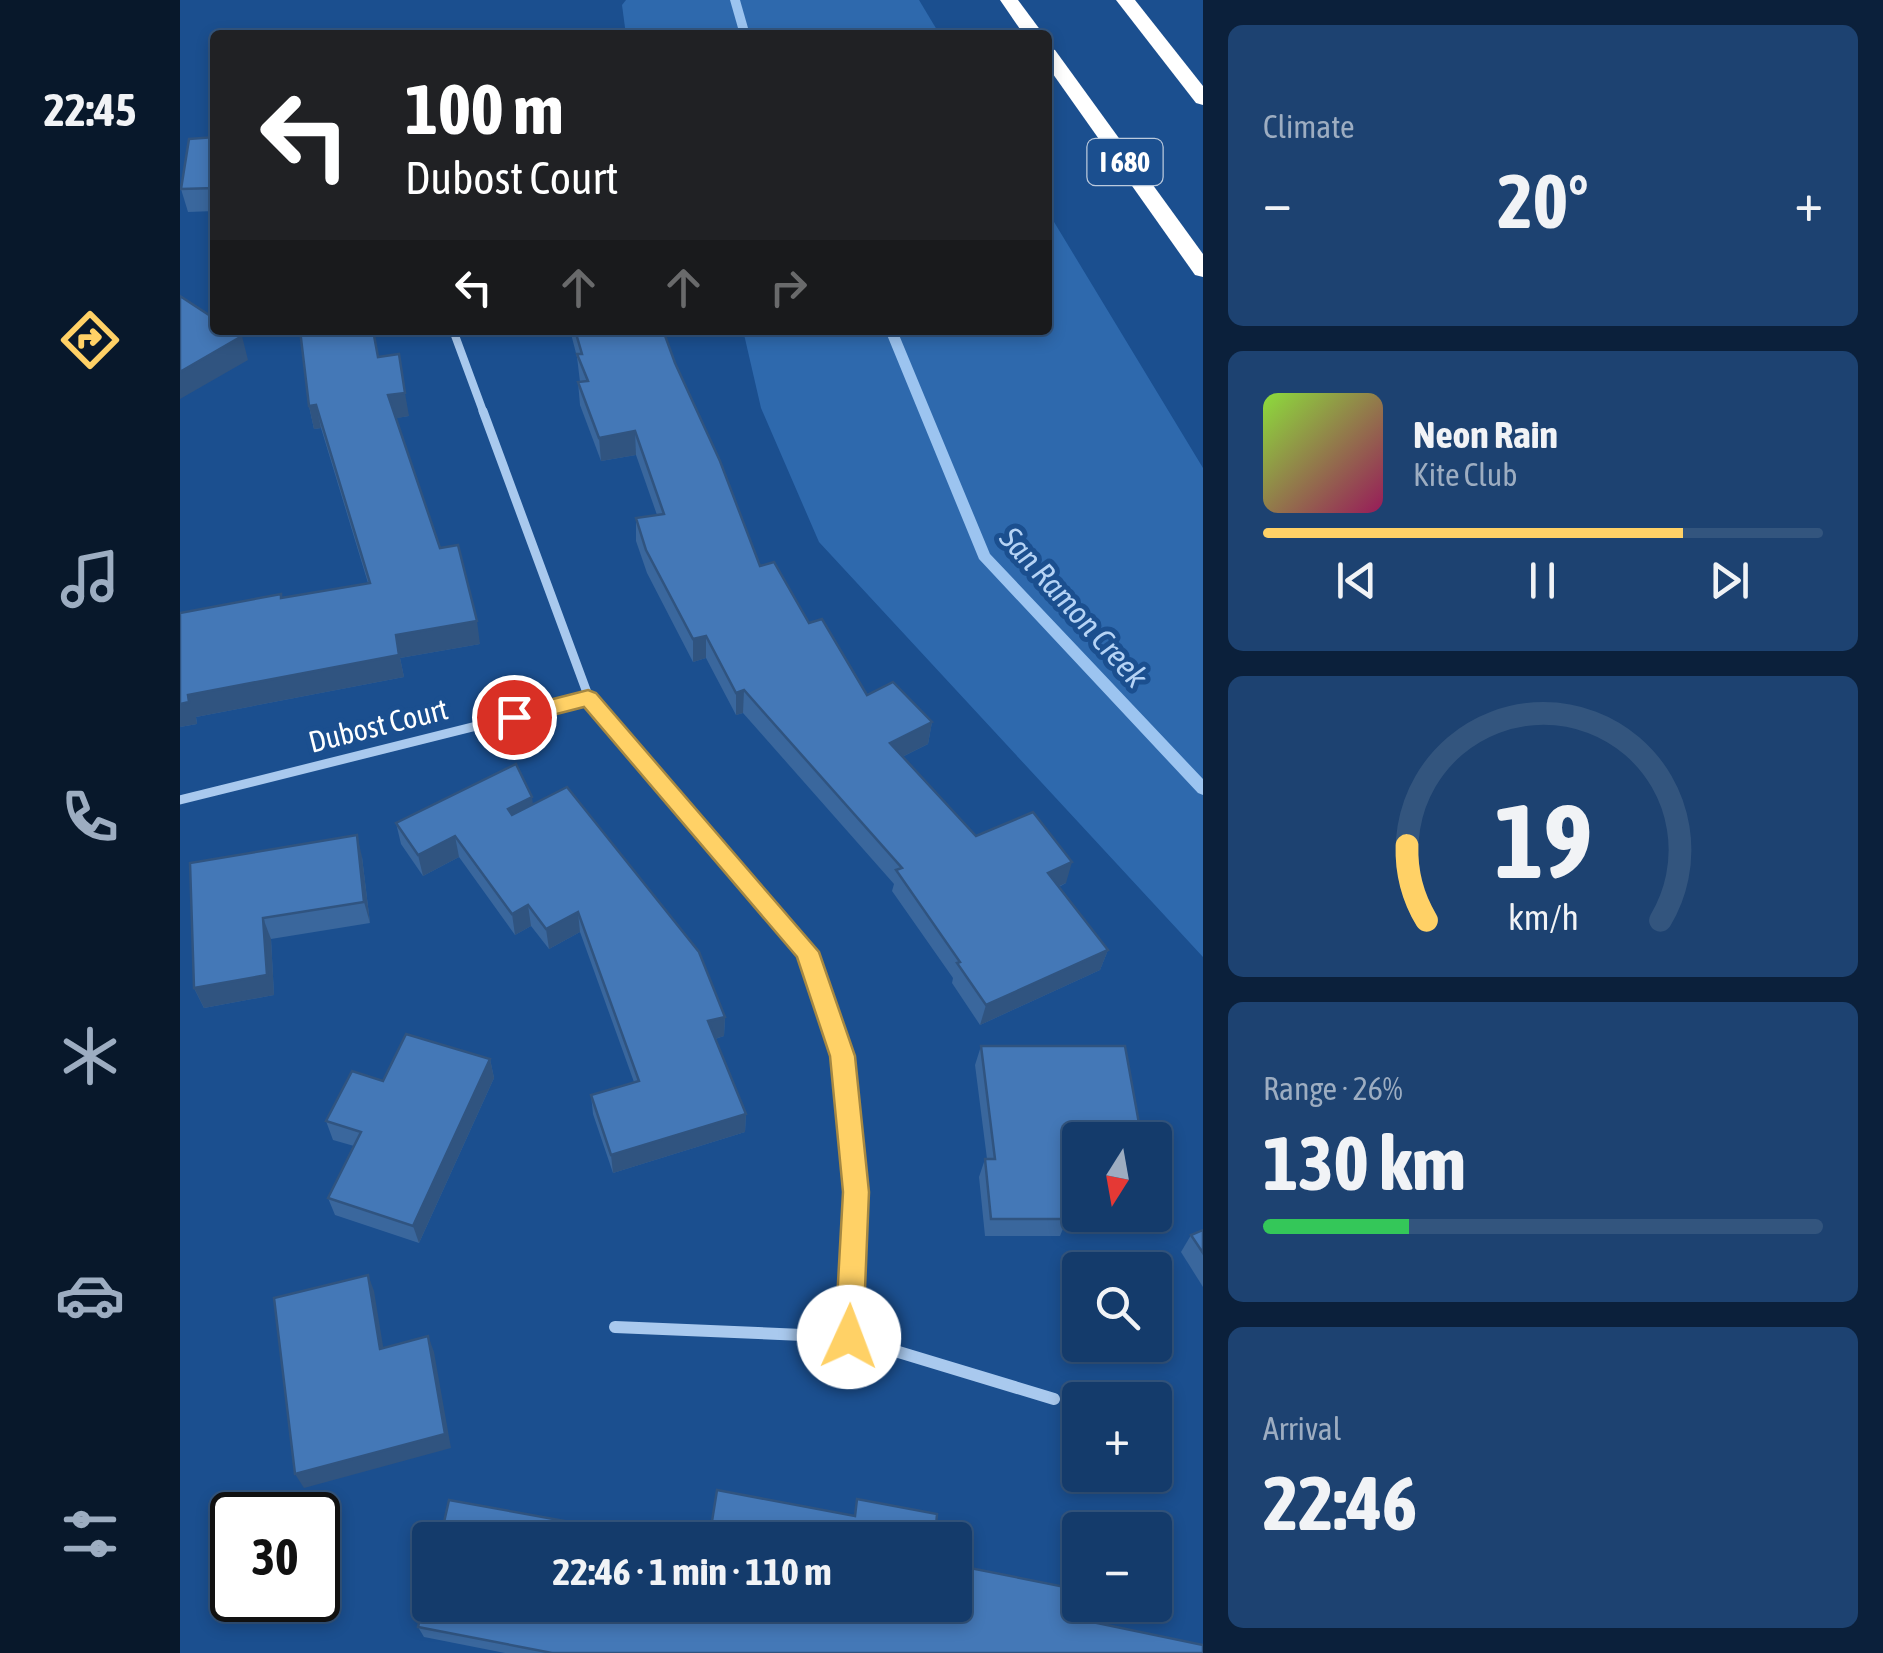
<!DOCTYPE html>
<meta charset="utf-8">
<style>
:root{--surface:#143b6b;--page:#1d4271;--text:#f1f3f6;--muted:#9dadc1;--line:#33557e;--accent:#ffd166}
body{margin:0;font-family:"Asap Condensed",sans-serif;background:var(--page);color:var(--text);height:100vh;display:flex;flex-direction:column;font-size:38px;white-space:nowrap}
*{box-sizing:border-box;margin:0}
p{font-size:32px;color:var(--muted)}
.icon{flex:none;width:55px;height:55px;fill:none;stroke:currentColor;stroke-width:2;stroke-linecap:round;stroke-linejoin:round}
.map{position:relative;flex:1;overflow:hidden}
.drawer{display:flex;flex-direction:column;gap:25px;padding:25px;background:#0b203b;width:680px}
.drawer>*{flex:none}
.hud{position:absolute;left:30px;top:30px;width:842px;height:305px;border-radius:10px;box-shadow:0 5px 15px #0003,0 0 0 2px var(--line);background:#202124;color:#fff;overflow:hidden}
.needle{width:65px;rotate:191deg}
.controls{position:absolute;left:882px;top:1122px;display:grid;gap:20px}
.controls a{display:grid;place-items:center;width:110px;height:110px;border-radius:10px;background:var(--surface);box-shadow:0 5px 15px #0003,0 0 0 2px var(--line);font-size:50px}
.speed{position:absolute;left:30px;top:1492px;display:flex;gap:20px;font-size:50px;font-weight:700;text-align:center}
.speed>*{display:grid;place-content:center;width:130px;height:130px;border-radius:50%;background:var(--surface);box-shadow:0 5px 15px #0003,0 0 0 2px var(--line);line-height:1}
.speed .limit{border:5px solid #111;border-radius:15px;background:#fff;color:#111}
.pin{position:absolute;display:grid;place-items:center;width:85px;height:85px;color:#fff;margin:-42px;border:5px solid #fff;border-radius:50%;box-shadow:0 2px 10px #0007}
.me{position:absolute;width:110px;margin:-55px;rotate:2deg;stroke-linejoin:round;filter:drop-shadow(0 0 8px #0008)}
.turn{display:flex;align-items:center;gap:35px;height:210px;padding:0 30px;font-size:45px}
.turn .icon{width:130px;height:130px;stroke-width:2.5}
.turn b{display:block;font-size:70px;line-height:85px}
.lanes{display:flex;align-items:center;height:95px;padding:0 30px;background:#0003;justify-content:center;gap:50px;direction:ltr}
.lanes .off{opacity:.35}
.big{font-size:75px;font-weight:700;line-height:1.1}
.drawer .tile{flex:1;display:flex;flex-direction:column;justify-content:center;gap:15px;min-width:0;padding:0 35px;border-radius:15px;background:var(--page)}
.drawer .dial{align-items:center;gap:0}
.dial svg{height:260px;overflow:visible;fill:none;stroke:var(--line);stroke-width:7;stroke-linecap:round;text-anchor:middle}
.dial text{fill:var(--text);stroke:none}
.song{display:flex;align-items:center;gap:30px}
.cover{width:120px;height:120px;border-radius:15px;background:linear-gradient(135deg,hsl(90 70% 55%),hsl(330 70% 35%))}
.played{height:10px;border-radius:5px;background:linear-gradient(90deg,var(--accent) 75%,var(--line) 75%)}
.keys{display:flex;justify-content:space-around;direction:ltr}
.heat{display:flex;justify-content:space-between;align-items:center;font-size:55px;direction:ltr}
.charge{height:15px;border-radius:8px;background:linear-gradient(90deg,#34c759 26%,var(--line) 0)}
.trip{position:absolute;left:232px;top:1522px;width:560px;height:100px;border-radius:10px;background:var(--surface);box-shadow:0 5px 15px #0003,0 0 0 2px var(--line);font-weight:700;line-height:100px;text-align:center}
main{display:flex;flex:1;min-height:0}
.dock{display:flex;flex-direction:column;width:180px;justify-content:space-around;align-items:center;background:#08182b;color:var(--muted)}
.dock .icon{width:70px;height:70px}
.dock .on{color:var(--accent)}
.dock b{font-size:45px;color:var(--text)}
.map>svg:first-child{display:block}
.green{fill:#2e69ad}
.lines{fill:none;stroke-linecap:round;stroke-linejoin:round}
.stream{fill:#9cc4f0;fill-rule:evenodd}
.minor-far2{stroke:#a9c9ee;stroke-width:8}
.minor-far1{stroke:#a9c9ee;stroke-width:9}
.minor{stroke:#a9c9ee;stroke-width:12}
.motorway{fill:#fff;fill-rule:evenodd}
.wall{fill:#3a679d}
.shaded-wall{fill:#305480}
.building{fill:#4478b7;stroke:#305480;stroke-width:2.5}
.route{fill:#ffd166;stroke:#a68842;stroke-width:2.5}
.labels{text-anchor:middle;dominant-baseline:central;stroke-width:10;stroke-linejoin:round;paint-order:stroke}
.shield{fill:#1b4f8f;stroke:#bbcadd;stroke-width:2.5}
.shield-label{font-size:28px;font-weight:bold;fill:#fff}
.street-label{font-size:30px;fill:#fff;stroke:#1b4f8f}
.water-label{font-size:32px;font-style:italic;fill:#b5d3f5;stroke:#1b4f8f}
</style>
<main>
<nav class="dock">
<b>22:45</b>
<svg class="icon on" aria-label="directions" viewBox="0 0 24 24"><path d="M12 3l9 9-9 9-9-9zM9 14v-3h6M13 9l2 2-2 2"/></svg>
<svg class="icon" aria-label="music" viewBox="0 0 24 24"><path d="M9 18V5l10-2v13"/><circle cx="6" cy="18" r="3"/><circle cx="16" cy="16" r="3"/></svg>
<svg class="icon" aria-label="phone" viewBox="0 0 24 24"><path d="M5 4h4l2 5-3 2q2 4 5 5l2-3 5 2v4C11 20 4 13 5 4z"/></svg>
<svg class="icon" aria-label="climate" viewBox="0 0 24 24"><path d="M12 3v18M4 7l16 10M4 17L20 7"/></svg>
<svg class="icon" aria-label="car" viewBox="0 0 24 24"><path d="M5 17H2v-5l4-1 3-4h7l3 4 3 1v5h-3M9 17h6M6 11h13"/><circle cx="7" cy="17" r="2"/><circle cx="17" cy="17" r="2"/></svg>
<svg class="icon" aria-label="filters" viewBox="0 0 24 24"><path d="M4 7h16M4 17h16"/><circle cx="9" cy="7" r="2"/><circle cx="15" cy="17" r="2"/></svg>
</nav>
<div class="map">
<svg width="1023" height="1653" viewBox="0 0 1023 1653">
<rect width="100%" height="100%" fill="#1b4f8f"/>
<g class="green">
<path d="M 446,0 L 739,0 L 760,35 L 446,35 L 442,5 Z"/>
<path d="M 868,212 L 1023,468 L 1023,957 L 639,542 L 581,408 L 563,330 L 868,330 Z"/>
</g>
<g class="lines">
<g class="stream">
<path d="M 550,0 L 560,0 L 570,35 L 560,35 Z"/>
<path d="M 705,330 L 717,330 L 810,554 L 1023,779 L 1023,795 L 1018,793 L 799,559 Z"/>
</g>
<path class="minor-far2" d="M 273,330 L 304,414"/>
<g class="minor-far1">
<path d="M 303,411 L 409,698 L 627,952"/>
<path d="M 0,800 L 409,698"/>
</g>
<g class="minor">
<path d="M 625,950 C 686,1064 675,1212 669,1337"/>
<path d="M 435,1327 L 669,1337 L 874,1399"/>
</g>
<g class="motorway">
<path d="M 820,0 L 838,0 L 864,35 L 844,35 Z"/>
<path d="M 936,0 L 955,0 L 1023,86 L 1023,105 L 1016,103 Z"/>
<path d="M 868,48 L 875,50 L 1023,254 L 1023,277 L 1015,275 L 868,67 Z"/>
</g>
</g>
<g class="wall">
<path d="M 35,137 L 35,211 L 8,212 L 1,189 Z"/>
<path d="M 390,330 L 483,330 L 495,363 L 580,566 L 687,695 L 752,722 L 748,744 L 722,757 L 796,836 L 886,883 L 879,887 L 928,950 L 920,970 L 800,1025 L 772,983 L 773,978 L 712,891 L 714,884 L 563,713 L 556,715 L 526,658 L 513,662 L 467,573 L 456,541 L 456,518 L 477,515 L 456,455 L 421,461 L 400,405 L 398,382 L 400,382 L 397,357 Z"/>
<path d="M 198,357 L 229,416 L 216,418 L 260,548 L 300,644 L 220,658 L 224,677 L 16,717 L 17,724 L 0,727 L 102,598 L 188,583 L 141,428 L 134,429 L 129,406 Z"/>
<path d="M 353,804 L 545,1017 L 544,1036 L 535,1039 L 566,1114 L 565,1132 L 433,1173 L 413,1114 L 411,1095 L 454,1082 L 400,932 L 369,949 L 351,926 L 335,935 L 279,857 L 243,876 L 221,844 L 216,823 Z"/>
<path d="M 182,857 L 190,923 L 91,939 L 94,995 L 24,1008 L 14,988 L 10,863 Z"/>
<path d="M 801,1046 L 900,1140 L 900,1206 L 886,1206 L 887,1219 L 880,1236 L 805,1236 L 799,1177 L 805,1159 L 807,1159 L 795,1065 Z"/>
<path d="M 310,1059 L 314,1078 L 239,1243 L 155,1215 L 148,1198 L 174,1146 L 153,1140 L 146,1121 L 203,1081 Z"/>
<path d="M 1023,1230 L 1023,1287 L 1001,1252 L 1011,1235 Z"/>
<path d="M 893,1618 L 1023,1653 L 325,1653 L 244,1637 L 238,1627 Z"/>
</g>
<g class="shaded-wall">
<path d="M 62,336 L 68,360 L 0,399 L 0,372 Z"/>
<path d="M 225,393 L 229,416 L 212,419 L 208,395 Z"/>
<path d="M 136,405 L 141,428 L 134,429 L 129,406 Z"/>
<path d="M 455,431 L 456,455 L 421,461 L 419,438 Z"/>
<path d="M 297,621 L 300,644 L 220,658 L 224,677 L 16,717 L 17,724 L 0,727 L 0,704 L 8,695 L 216,635 Z"/>
<path d="M 526,636 L 526,658 L 513,662 L 513,639 Z"/>
<path d="M 564,690 L 563,713 L 556,715 L 556,693 Z"/>
<path d="M 752,722 L 748,744 L 706,765 L 710,743 Z"/>
<path d="M 352,797 L 355,818 L 331,831 L 328,809 Z"/>
<path d="M 177,835 L 182,857 L 190,923 L 184,902 Z"/>
<path d="M 275,836 L 279,857 L 243,876 L 238,855 Z"/>
<path d="M 892,862 L 886,883 L 862,894 L 868,873 Z"/>
<path d="M 348,905 L 351,926 L 335,935 L 332,914 Z"/>
<path d="M 398,912 L 400,932 L 369,949 L 366,929 Z"/>
<path d="M 83,918 L 91,939 L 94,995 L 24,1008 L 14,988 Z"/>
<path d="M 928,950 L 920,970 L 800,1025 L 806,1005 Z"/>
<path d="M 545,1017 L 544,1036 L 528,1041 L 528,1021 Z"/>
<path d="M 310,1059 L 314,1078 L 239,1243 L 233,1226 Z"/>
<path d="M 566,1114 L 565,1132 L 433,1173 L 431,1155 Z"/>
<path d="M 188,1275 L 194,1291 L 206,1364 L 200,1349 Z"/>
<path d="M 248,1336 L 254,1352 L 271,1448 L 124,1488 L 115,1474 Z"/>
</g>
<g class="building">
<path d="M 35,137 L 35,188 L 1,189 L 9,139 Z"/>
<path d="M 0,296 L 35,319 L 35,330 L 52,330 L 62,336 L 0,372 Z"/>
<path d="M 120,330 L 193,330 L 198,357 L 219,354 L 225,393 L 208,395 L 260,548 L 278,545 L 297,621 L 216,635 L 219,655 L 8,695 L 9,702 L 0,704 L 0,613 L 101,594 L 101,598 L 190,583 L 136,405 L 129,406 Z"/>
<path d="M 395,330 L 483,330 L 495,363 L 540,461 L 580,566 L 594,562 L 629,623 L 642,619 L 687,695 L 713,682 L 752,722 L 710,743 L 796,836 L 853,812 L 892,862 L 868,873 L 928,950 L 806,1005 L 777,963 L 780,962 L 716,870 L 722,868 L 564,690 L 556,693 L 526,636 L 513,639 L 466,550 L 456,518 L 484,514 L 455,431 L 419,438 L 398,382 L 408,381 L 397,354 L 402,354 Z"/>
<path d="M 336,764 L 352,797 L 328,809 L 332,815 L 387,787 L 519,952 L 545,1017 L 528,1021 L 566,1114 L 431,1155 L 411,1095 L 459,1081 L 398,912 L 366,929 L 348,905 L 332,914 L 275,836 L 238,855 L 216,823 Z"/>
<path d="M 177,835 L 184,902 L 83,918 L 87,975 L 14,988 L 10,863 Z"/>
<path d="M 226,1034 L 310,1059 L 233,1226 L 148,1198 L 181,1132 L 146,1121 L 172,1071 L 203,1081 Z"/>
<path d="M 801,1046 L 945,1046 L 962,1140 L 900,1140 L 900,1188 L 883,1188 L 887,1219 L 811,1219 L 805,1159 L 815,1159 Z"/>
<path d="M 1023,1230 L 1023,1253 L 1011,1235 Z"/>
<path d="M 188,1275 L 200,1349 L 248,1336 L 265,1434 L 115,1474 L 94,1298 Z"/>
<path d="M 537,1490 L 675,1516 L 677,1499 L 757,1514 L 755,1540 L 529,1540 Z"/>
<path d="M 269,1500 L 412,1526 L 409,1540 L 260,1540 Z"/>
<path d="M 775,1565 L 895,1589 L 893,1618 L 1023,1645 L 1023,1653 L 372,1653 L 238,1627 L 250,1579 L 250,1605 L 775,1605 Z"/>
</g>
<path class="route" d="M 408,690 L 416,693 L 639,952 L 675,1056 L 689,1192 L 683,1337 L 679,1347 L 669,1351 L 659,1347 L 655,1337 L 663,1192 L 650,1056 L 617,957 L 404,707 L 334,725 L 323,717 L 334,709 Z"/>
<g class="labels">
<rect class="shield" x="907.5" y="139" width="75" height="46" rx="8"/>
<g class="shield-label">
<text x="945" y="162">I 680</text>
</g>
<g class="street-label">
<text transform="translate(198 725) rotate(-14)">Dubost Court</text>
</g>
<g class="water-label">
<text transform="translate(894 607) rotate(48)">San Ramon Creek</text>
</g>
</g>
</svg>
<div class="controls">
<a><svg class="needle" viewBox="-14 -14 28 28"><path d="M0-13l5 13h-10z" fill="#e53935"/><path d="M0 13l5-13h-10z" fill="#9dadc1"/></svg></a>
<a><svg class="icon" aria-label="search" viewBox="0 0 24 24"><circle cx="10" cy="10" r="6"/><path d="M15 15l6 6"/></svg></a>
<a>+</a>
<a>−</a>
</div>
<div class="speed"><div class="limit">30</div></div>
<div class="pin" style="left:334px;top:717px;background:#d93025"><svg class="icon" aria-label="arrive" viewBox="0 0 24 24"><path d="M6 21V4h12l-3 4 3 4H6"/></svg></div>
<svg class="me" style="left:669px;top:1337px" viewBox="-20 -20 40 40"><circle r="19" fill="#fff"/><path d="M0-13L10 11 0 6-10 11z" fill="#ffd166"/></svg>
<div class="trip">22:46 · 1 min · 110 m</div>
<div class="hud">
<div class="turn"><svg class="icon" aria-label="left" viewBox="0 0 24 24"><path d="M17 20v-9H6M10 6l-5 5 5 5"/></svg><div><b>100 m</b>Dubost Court</div></div>
<div class="lanes"><svg class="icon" aria-label="left" viewBox="0 0 24 24"><path d="M17 20v-9H6M10 6l-5 5 5 5"/></svg><svg class="icon off" aria-label="ahead" viewBox="0 0 24 24"><path d="M12 20V5M6 11l6-6 6 6"/></svg><svg class="icon off" aria-label="ahead" viewBox="0 0 24 24"><path d="M12 20V5M6 11l6-6 6 6"/></svg><svg class="icon off" aria-label="right" viewBox="0 0 24 24"><path d="M7 20v-9h11M14 6l5 5-5 5"/></svg></div>
</div>
</div>
<section class="drawer">
<div class="tile"><p>Climate</p>
<div class="heat"><a>−</a><b class="big">20°</b><a>+</a></div>
</div>
<div class="tile">
<div class="song"><i class="cover"></i><div><b>Neon Rain</b><p>Kite Club</p></div></div>
<div class="played"></div>
<div class="keys"><svg class="icon" aria-label="previous" viewBox="0 0 24 24"><path d="M18 5L8 12l10 7zM5 5v14"/></svg><svg class="icon" aria-label="pause" viewBox="0 0 24 24"><path d="M8 5v14M16 5v14"/></svg><svg class="icon" aria-label="next" viewBox="0 0 24 24"><path d="M6 5l10 7-10 7zM19 5v14"/></svg></div>
</div>
<div class="tile dial"><svg viewBox="0 0 100 80">
<path d="M14 69A42 42 0 1 1 86 69"/>
<path d="M14 69A42 42 0 0 1 8 46" stroke="#ffd166"/>
<text x="50" y="56" font-size="32" font-weight="700">19</text>
<text x="50" y="72" font-size="11">km/h</text>
</svg></div>
<div class="tile"><p>Range · 26%</p><b class="big">130 km</b><div class="charge"></div></div>
<div class="tile"><p>Arrival</p><b class="big">22:46</b></div>
</section>
</main>
